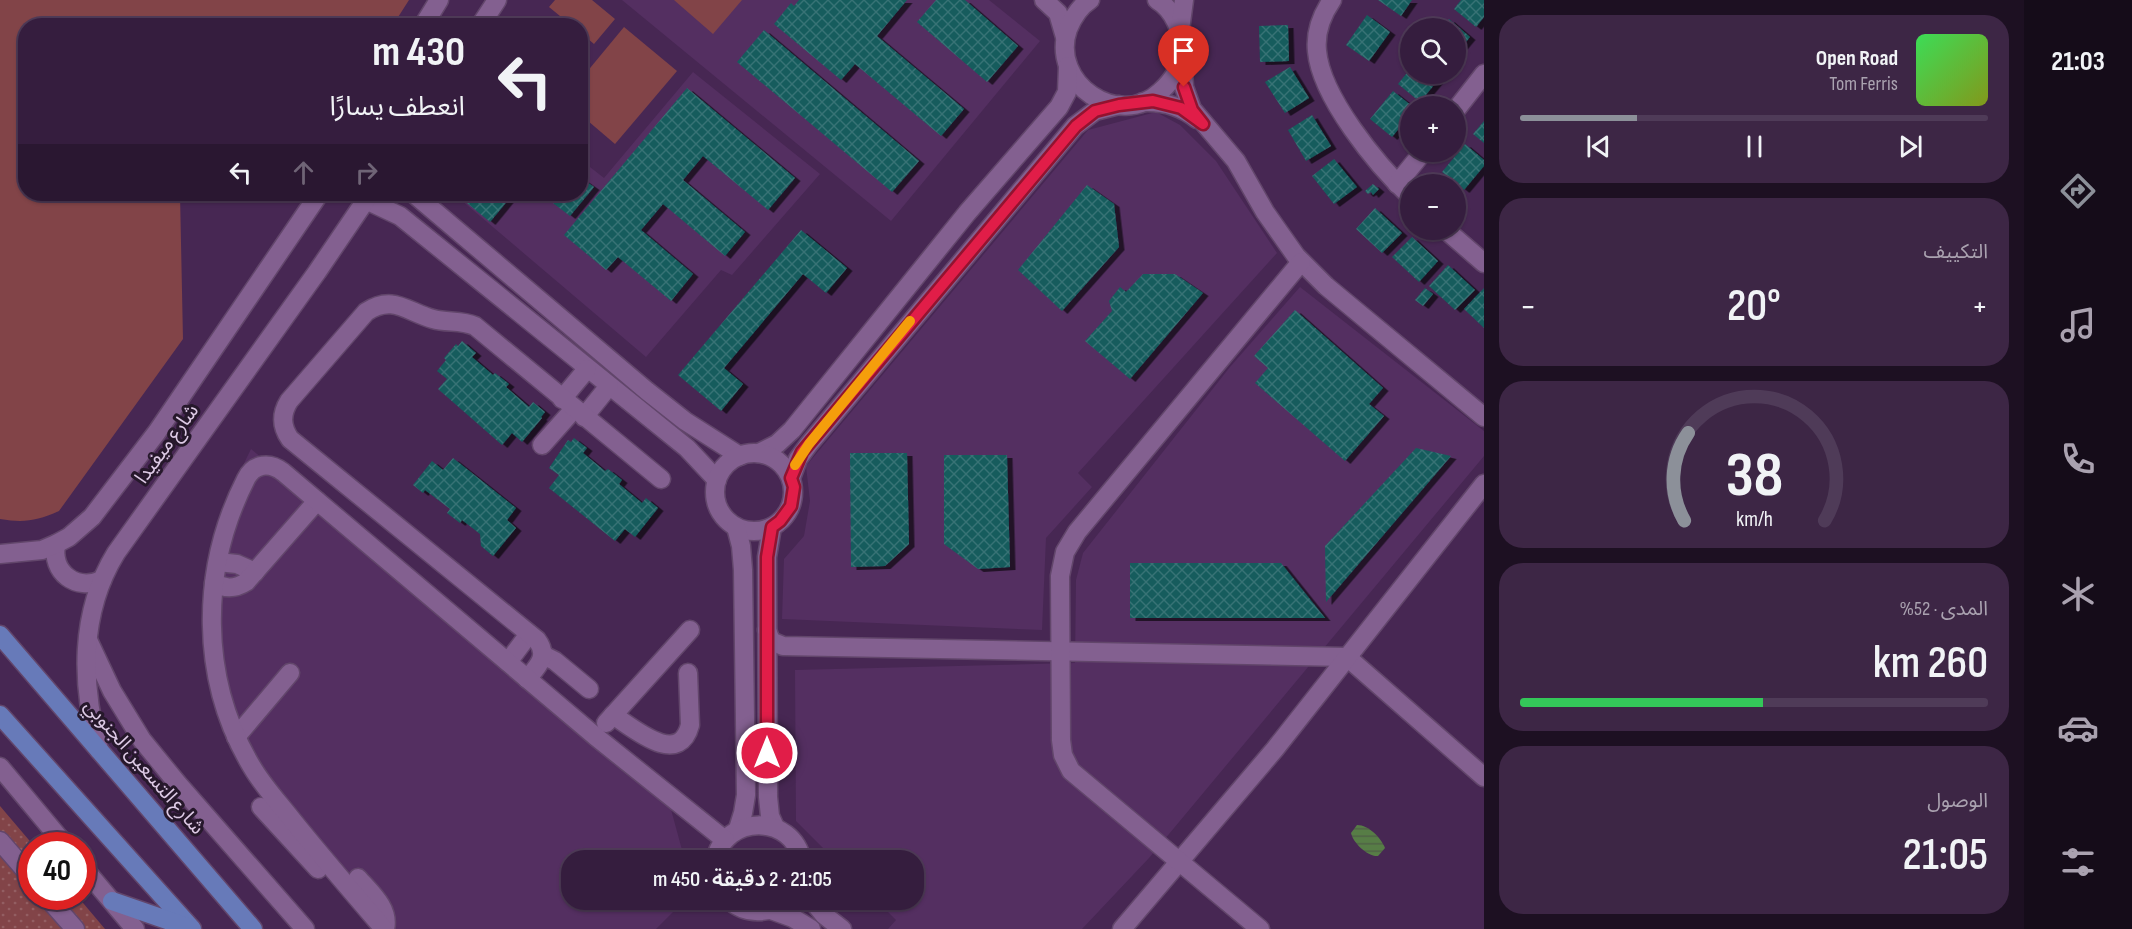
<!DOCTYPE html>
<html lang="ar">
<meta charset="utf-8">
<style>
:root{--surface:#351d3e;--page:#3d2645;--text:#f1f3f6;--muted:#aaa2b0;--line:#4f3b58;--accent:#8c9099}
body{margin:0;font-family:"Sofia Sans Condensed","Noto Sans Arabic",sans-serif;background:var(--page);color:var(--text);direction:rtl;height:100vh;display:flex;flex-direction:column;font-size:22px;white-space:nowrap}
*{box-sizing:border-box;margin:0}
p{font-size:20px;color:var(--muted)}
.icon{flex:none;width:33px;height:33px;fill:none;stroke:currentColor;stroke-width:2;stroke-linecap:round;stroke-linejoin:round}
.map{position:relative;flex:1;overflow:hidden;direction:ltr}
.side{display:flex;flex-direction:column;gap:15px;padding:15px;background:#1d1022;width:540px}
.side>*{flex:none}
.banner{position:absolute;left:18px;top:18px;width:570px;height:183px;border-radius:24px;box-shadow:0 2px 4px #0004,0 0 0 2px var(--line);direction:rtl;background:#351d3e;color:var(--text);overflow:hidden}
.buttons{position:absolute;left:1400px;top:18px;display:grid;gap:12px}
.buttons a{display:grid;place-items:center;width:66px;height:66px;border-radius:50%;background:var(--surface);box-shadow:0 2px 4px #0004,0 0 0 2px var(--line);font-size:30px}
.speed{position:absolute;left:18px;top:832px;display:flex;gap:12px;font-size:30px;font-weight:700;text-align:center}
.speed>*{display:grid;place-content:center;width:78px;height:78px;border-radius:50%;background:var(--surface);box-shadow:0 2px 4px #0004,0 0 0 2px var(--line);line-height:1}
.speed .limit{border:9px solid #d22;background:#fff;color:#111}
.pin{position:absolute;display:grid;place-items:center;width:51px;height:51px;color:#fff;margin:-62px -26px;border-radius:50% 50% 50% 0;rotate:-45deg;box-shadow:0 0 6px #0007}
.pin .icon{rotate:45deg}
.me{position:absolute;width:66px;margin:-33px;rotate:0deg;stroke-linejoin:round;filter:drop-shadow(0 0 4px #0008)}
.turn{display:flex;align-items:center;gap:21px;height:126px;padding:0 24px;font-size:27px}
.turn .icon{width:78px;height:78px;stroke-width:2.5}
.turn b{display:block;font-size:42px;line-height:51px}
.lanes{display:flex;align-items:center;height:57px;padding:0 24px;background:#0003;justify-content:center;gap:30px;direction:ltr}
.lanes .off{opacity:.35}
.big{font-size:45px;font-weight:600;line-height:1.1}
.side .tile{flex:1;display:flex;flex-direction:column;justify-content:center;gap:9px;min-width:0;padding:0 21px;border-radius:24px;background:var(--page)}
.side .dial{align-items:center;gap:0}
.dial svg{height:156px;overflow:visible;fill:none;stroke:var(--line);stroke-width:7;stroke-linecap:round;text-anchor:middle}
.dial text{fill:var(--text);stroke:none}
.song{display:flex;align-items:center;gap:18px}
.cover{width:72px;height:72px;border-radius:9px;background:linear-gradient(135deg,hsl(130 70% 55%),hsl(70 70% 35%))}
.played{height:6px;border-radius:3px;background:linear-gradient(90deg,var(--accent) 25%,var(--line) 25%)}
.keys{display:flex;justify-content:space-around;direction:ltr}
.heat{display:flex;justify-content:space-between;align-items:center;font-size:33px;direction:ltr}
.charge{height:9px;border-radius:4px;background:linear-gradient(90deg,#34c759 52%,var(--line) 0)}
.trip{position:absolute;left:561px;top:850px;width:363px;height:60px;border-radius:24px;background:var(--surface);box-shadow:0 2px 4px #0004,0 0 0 2px var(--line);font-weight:600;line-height:60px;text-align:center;direction:rtl}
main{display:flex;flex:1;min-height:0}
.tabs{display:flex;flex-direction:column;width:108px;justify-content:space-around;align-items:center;background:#150c19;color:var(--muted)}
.tabs .icon{width:42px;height:42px}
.tabs .on{color:var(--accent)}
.tabs b{font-size:27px;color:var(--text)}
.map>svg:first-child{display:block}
.built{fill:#542f61}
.grass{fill:url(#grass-dots)}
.pitch{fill:#824448}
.water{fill:url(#water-rules)}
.building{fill:url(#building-cross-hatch);filter:url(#shadow)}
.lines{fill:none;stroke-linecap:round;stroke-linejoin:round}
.minor-casing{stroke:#62466b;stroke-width:21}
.major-casing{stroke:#62466b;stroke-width:21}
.minor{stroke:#836090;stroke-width:18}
.major{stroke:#677ab9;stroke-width:18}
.route-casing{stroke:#92132f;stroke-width:15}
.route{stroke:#e11d48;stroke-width:10}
.slow{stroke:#f59e0b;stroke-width:10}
.labels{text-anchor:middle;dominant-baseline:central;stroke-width:6;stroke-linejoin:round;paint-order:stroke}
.street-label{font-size:20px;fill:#ddcae5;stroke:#26182b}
</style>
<main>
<nav class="tabs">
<b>21:03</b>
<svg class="icon on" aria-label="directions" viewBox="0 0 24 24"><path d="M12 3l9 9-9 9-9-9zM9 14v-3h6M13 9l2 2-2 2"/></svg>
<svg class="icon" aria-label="music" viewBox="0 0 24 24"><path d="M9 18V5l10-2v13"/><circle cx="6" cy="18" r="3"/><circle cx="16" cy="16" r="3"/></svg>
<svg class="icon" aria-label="phone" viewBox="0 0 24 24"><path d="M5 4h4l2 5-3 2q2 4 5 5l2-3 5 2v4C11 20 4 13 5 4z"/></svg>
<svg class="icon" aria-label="climate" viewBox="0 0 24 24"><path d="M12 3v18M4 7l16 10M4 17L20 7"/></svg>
<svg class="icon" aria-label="car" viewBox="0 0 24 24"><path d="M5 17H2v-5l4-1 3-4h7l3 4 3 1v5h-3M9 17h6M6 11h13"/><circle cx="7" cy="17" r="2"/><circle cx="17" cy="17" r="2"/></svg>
<svg class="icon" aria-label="filters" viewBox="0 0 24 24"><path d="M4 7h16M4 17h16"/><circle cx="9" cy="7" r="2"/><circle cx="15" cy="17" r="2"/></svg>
</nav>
<section class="side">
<div class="tile">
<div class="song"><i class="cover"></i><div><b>Open Road</b><p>Tom Ferris</p></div></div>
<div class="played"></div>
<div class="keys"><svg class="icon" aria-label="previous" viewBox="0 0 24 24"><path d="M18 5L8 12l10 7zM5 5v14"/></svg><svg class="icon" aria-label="pause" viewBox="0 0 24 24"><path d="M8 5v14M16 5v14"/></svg><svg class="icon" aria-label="next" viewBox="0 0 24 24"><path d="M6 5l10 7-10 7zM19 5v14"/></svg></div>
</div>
<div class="tile"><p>التكييف</p>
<div class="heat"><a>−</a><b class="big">20°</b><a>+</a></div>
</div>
<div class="tile dial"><svg viewBox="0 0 100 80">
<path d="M14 69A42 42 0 1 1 86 69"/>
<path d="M14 69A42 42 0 0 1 16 24" stroke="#8c9099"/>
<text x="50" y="56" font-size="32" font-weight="700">38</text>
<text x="50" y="72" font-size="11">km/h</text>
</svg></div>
<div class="tile"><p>المدى · 52%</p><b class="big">260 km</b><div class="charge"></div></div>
<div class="tile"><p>الوصول</p><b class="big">21:05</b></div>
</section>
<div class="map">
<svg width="1484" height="929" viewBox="0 0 1484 929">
<defs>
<pattern id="grass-dots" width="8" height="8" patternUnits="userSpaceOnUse" patternTransform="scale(1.5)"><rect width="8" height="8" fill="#824448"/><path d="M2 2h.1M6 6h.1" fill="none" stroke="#935e62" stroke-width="1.8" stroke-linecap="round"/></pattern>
<pattern id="water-rules" width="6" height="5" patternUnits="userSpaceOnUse" patternTransform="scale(1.5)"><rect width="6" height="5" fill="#577d46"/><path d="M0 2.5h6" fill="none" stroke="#4f6346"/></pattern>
<pattern id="building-cross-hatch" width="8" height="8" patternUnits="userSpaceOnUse" patternTransform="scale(1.5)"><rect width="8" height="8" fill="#155c5d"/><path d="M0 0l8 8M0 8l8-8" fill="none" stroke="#377274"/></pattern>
<filter id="shadow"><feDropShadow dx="5.5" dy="3" stdDeviation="0" flood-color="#0009"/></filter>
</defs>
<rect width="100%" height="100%" fill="#472753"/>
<g class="built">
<path d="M 622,0 L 989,0 L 1040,41 L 891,221 Z"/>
<path d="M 693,72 L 820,174 L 732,275 L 721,270 L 646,357 L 454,194 L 580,194 L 581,160 L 604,178 Z"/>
<path d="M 1156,112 L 1180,125 L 1216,161 L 1277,253 L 1078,473 L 1092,487 L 1046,538 L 1042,630 L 782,619 L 784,559 L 804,536 L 810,501 L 806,466 L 1088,130 Z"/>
<path d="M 1300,287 L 1484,431 L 1484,456 L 1149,858 L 1082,929 L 888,929 L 896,920 L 876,900 L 914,900 L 914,861 L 836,861 L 796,821 L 795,670 L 1075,663 L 1076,580 L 1083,553 L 1230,367 Z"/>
<path d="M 251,449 L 666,791 L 685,861 L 572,861 L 572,900 L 685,900 L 656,929 L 383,929 L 241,754 L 212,681 L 202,629 L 209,557 L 231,490 Z"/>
</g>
<path class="grass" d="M 0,806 L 34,846 L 32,846 L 32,897 L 78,897 L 105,929 L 0,929 Z"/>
<g class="pitch">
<path d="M 0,0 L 409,0 L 393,25 L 26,26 L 26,194 L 180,194 L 183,339 L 59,511 C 36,521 24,523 0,519 Z"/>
<path d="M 555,0 L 592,0 L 615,19 L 594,44 L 581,33 L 580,26 L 571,25 L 549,7 Z"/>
<path d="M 674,0 L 742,0 L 713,34 Z"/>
<path d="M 624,27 L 677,71 L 615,144 L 581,115 L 581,79 Z"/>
</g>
<path class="water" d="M 1357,825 C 1369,825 1381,838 1385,848 L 1378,856 C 1368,857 1353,843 1351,833 Z"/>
<g class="building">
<path d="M 799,0 L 907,0 L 877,36 L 964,109 L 941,136 L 855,64 L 841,80 L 774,24 L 791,3 L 794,6 Z"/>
<path d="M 936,0 L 965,0 L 1018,46 L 987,82 L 917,22 Z"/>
<path d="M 1378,0 L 1412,0 L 1401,16 Z"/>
<path d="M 1461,0 L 1484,0 L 1484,17 L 1476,27 L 1454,9 Z"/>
<path d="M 1367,15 L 1390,32 L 1369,61 L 1346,45 Z"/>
<path d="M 1449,19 L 1470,37 L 1455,55 L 1455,28 L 1441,28 Z"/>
<path d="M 1288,25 L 1289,61 L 1260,62 L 1259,26 Z"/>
<path d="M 764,30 L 919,161 L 892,192 L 737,62 Z"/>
<path d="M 1290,67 L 1309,98 L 1285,113 L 1265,82 Z"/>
<path d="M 1410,69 L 1410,74 L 1443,74 L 1420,102 L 1398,84 Z"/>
<path d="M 687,88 L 795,178 L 768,210 L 703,156 L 683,180 L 745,232 L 725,256 L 663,204 L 641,230 L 693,274 L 671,301 L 618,257 L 606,270 L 564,235 Z"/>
<path d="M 1393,91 L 1412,106 L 1410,106 L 1410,115 L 1392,137 L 1370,119 Z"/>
<path d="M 1312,115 L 1331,146 L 1306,161 L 1288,130 Z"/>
<path d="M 1484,121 L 1484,143 L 1473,134 Z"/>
<path d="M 1465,144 L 1484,160 L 1484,166 L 1464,190 L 1442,172 Z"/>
<path d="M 1334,159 L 1357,187 L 1334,204 L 1312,176 Z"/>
<path d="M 580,177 L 594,187 L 570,216 L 541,194 L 580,194 Z"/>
<path d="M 1373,184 L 1379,189 L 1373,195 L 1371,192 L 1368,194 L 1365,191 Z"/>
<path d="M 1087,185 L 1114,204 L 1119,247 L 1062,311 L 1018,270 Z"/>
<path d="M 456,194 L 513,194 L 490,222 Z"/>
<path d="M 1375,208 L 1402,233 L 1382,253 L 1356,229 Z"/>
<path d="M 801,230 L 847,268 L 826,293 L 803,274 L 724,368 L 743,384 L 721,411 L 678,375 Z"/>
<path d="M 1412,237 L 1438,261 L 1419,282 L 1392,257 Z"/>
<path d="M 1448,265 L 1475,290 L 1455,310 L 1429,286 Z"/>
<path d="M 1143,274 L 1175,274 L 1203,293 L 1130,379 L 1085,341 L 1112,311 L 1109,301 L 1120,287 L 1126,292 Z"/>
<path d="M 1425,288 L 1433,294 L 1423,306 L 1415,300 Z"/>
<path d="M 1484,288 L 1484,328 L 1464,309 Z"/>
<path d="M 1295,310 L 1383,388 L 1369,404 L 1384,416 L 1345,461 L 1255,383 L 1268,368 L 1254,356 Z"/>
<path d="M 462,341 L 476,353 L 472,357 L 493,375 L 495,373 L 509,384 L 506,387 L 529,407 L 533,402 L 545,412 L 541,417 L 542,418 L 522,442 L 512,433 L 502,445 L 438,389 L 447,379 L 437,371 L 446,360 L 444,358 L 456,344 L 458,346 Z"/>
<path d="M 574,438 L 587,448 L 583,453 L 605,471 L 608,469 L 622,480 L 619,484 L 642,503 L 646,498 L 658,508 L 635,537 L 625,529 L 615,541 L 549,488 L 559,475 L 549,468 L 568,440 L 571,442 Z"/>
<path d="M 1416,448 L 1451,456 L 1326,602 L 1325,546 Z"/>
<path d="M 850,453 L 907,453 L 909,544 L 885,566 L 851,567 Z"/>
<path d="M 944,455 L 1007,455 L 1010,567 L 978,569 L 944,544 Z"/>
<path d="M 453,458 L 516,508 L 507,520 L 516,528 L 493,556 L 481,546 L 480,534 L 462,520 L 460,523 L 447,513 L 450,509 L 425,490 L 423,493 L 413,485 L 432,461 L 443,470 Z"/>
<path d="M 1130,563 L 1281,563 L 1325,618 L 1130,618 Z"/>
</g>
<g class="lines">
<g class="minor-casing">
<g id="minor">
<path d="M 1044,0 L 1058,13 L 1065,37"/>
<path d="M 1090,0 C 1079,7 1073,17 1068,29 C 1049,83 1119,131 1161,91 C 1172,81 1181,67 1182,52 C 1183,32 1174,10 1157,0"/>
<path d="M 1332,0 C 1321,16 1315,32 1317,51 C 1321,97 1377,165 1410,196"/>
<path d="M 423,26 L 439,0"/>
<path d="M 480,26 L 497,0"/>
<path d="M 1180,30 L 1184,0"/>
<path d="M 1182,52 L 1184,87 L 1192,109 L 1236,161 L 1265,212 L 1296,256 L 1326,286 L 1484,417"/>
<path d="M 1143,102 C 1163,101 1181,106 1197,119"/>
<path d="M 1455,111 L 1484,74"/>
<path d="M 1397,184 L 1423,152"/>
<path d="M 414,194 L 647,391 L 685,421 L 740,456"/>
<path d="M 366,200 L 400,216 L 687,448 L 717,480"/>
<path d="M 1446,230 L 1484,263"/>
<path d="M 562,399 L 587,369"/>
<path d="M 584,417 L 609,386"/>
<path d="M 542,445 L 574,409"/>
<path d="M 759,453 L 777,444 L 792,430 L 967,213 L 1059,107 L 1067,92 L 1068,66"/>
<circle cx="754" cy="492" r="39"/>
<path d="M 791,478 L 798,459 L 809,444 L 1075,126 L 1095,111 L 1119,105"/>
<path d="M 736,527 L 741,546 L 743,570 L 746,795 L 743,813 L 738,829"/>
<path d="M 772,527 L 767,557 L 768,797 L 770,816 L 775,827"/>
<path d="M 56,544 C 51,573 76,591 102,580"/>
<path d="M 0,554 L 42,550 L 56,544 L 69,537 L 92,517 L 157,432 L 319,194"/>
<path d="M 218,562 L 237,564 L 255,572"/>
<path d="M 214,583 C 225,589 235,589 246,582 L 317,501"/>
<path d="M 767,630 L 771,641 L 783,646 L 1347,657 L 1484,777"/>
<path d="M 89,642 L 112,691 L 142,740 L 178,784 L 305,929"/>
<path d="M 543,655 L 555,661 L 589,689"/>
<path d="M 508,662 L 529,634"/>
<path d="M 527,679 C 538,666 549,656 537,640 L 290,439 C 281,426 281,414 289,401 L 366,312 C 393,294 407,312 433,319 C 447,323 461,320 475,326 L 661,479"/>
<path d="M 613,715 C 633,728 679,768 690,725 L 688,673"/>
<path d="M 606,723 L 690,630"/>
<path d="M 236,737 L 290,673"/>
<path d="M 99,750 C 81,685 79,613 116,553 L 317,272 L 370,194"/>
<path d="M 0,767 L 66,846"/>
<path d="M 261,807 L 318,869"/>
<path d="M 0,841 L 32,878"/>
<path d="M 715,861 C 724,814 793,813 802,861"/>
<path d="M 82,866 L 135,929"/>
<path d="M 358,878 C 370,892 390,908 385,929"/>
<path d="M 47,897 L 75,929"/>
<path d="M 729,900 C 747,916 770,914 789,900"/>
<path d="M 812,900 L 824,915 L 842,929"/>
<path d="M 771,910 L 793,918 L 811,929"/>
<path d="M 384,929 C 353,893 323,858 293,821 C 279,803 263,786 252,767 C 199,679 200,569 246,479 C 254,463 270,462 283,472 L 595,736 L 725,840"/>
<path d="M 1122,929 L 1275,749 L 1484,484"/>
<path d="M 1260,929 L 1071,771 L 1063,755 L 1061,740 L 1060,576 L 1065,552 L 1077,532 L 1301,262"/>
</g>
</g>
<g class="major-casing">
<g id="major">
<path d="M 0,635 L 253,929"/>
<path d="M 0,715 L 192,929"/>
<path d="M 112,901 L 190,928"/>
</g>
</g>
<use href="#minor" class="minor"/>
<use href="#major" class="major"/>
</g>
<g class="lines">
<g class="route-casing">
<path id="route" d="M 767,753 L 767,557 L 772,527 L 780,521 L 791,506 L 794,487 L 791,478 L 802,452 L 1076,126 L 1095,111 L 1119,105 L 1153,101 L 1181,108 L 1203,124 L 1192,110 L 1184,87"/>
</g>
<use href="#route" class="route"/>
<path class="slow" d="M 795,465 L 809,444 L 910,321"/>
</g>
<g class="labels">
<g class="street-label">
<text transform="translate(167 444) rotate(-54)">شارع ميفيدا</text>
<text transform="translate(144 767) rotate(49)">شارع التسعين الجنوبي</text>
</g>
</g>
</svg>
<div class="buttons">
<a><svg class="icon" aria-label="search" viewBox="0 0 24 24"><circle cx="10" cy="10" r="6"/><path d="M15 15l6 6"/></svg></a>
<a>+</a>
<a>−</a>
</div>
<div class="speed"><div class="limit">40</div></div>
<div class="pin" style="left:1184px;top:87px;background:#d93025"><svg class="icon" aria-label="arrive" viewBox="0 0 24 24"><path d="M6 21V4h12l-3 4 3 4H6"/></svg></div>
<svg class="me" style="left:767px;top:753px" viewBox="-20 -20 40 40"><circle r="17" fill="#e11d48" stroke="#fff" stroke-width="3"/><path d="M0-11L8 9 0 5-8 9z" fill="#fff"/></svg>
<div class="trip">21:05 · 2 دقيقة · 450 m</div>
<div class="banner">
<div class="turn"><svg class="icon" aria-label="left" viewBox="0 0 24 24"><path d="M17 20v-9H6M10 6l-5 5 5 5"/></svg><div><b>430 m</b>انعطف يسارًا</div></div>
<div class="lanes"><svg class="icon" aria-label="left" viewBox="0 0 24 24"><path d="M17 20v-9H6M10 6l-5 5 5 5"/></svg><svg class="icon off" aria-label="ahead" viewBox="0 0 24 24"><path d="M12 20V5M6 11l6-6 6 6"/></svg><svg class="icon off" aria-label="right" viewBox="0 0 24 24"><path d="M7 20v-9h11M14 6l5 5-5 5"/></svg></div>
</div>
</div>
</main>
